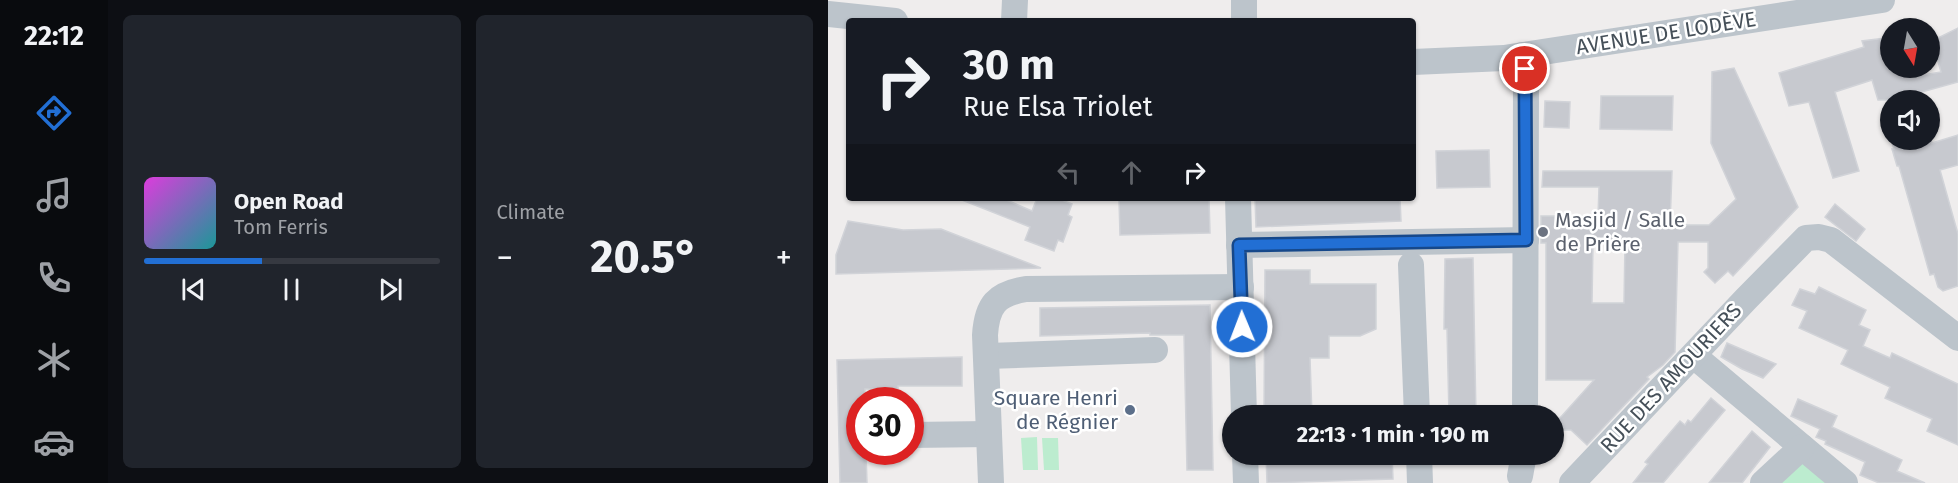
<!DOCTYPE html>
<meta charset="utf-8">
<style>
:root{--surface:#171b24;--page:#20242c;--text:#f1f3f6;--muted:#9ea1a6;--line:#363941;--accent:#226fd4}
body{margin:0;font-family:"Fira Sans",sans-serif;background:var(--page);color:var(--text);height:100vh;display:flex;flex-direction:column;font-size:22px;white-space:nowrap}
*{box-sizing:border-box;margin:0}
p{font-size:20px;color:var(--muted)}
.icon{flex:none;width:33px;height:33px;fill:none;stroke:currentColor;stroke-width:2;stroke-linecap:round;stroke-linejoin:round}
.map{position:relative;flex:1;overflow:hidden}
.sheet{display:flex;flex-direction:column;gap:15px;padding:15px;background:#0d0f14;width:720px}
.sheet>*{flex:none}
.hud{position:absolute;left:18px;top:18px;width:570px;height:183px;border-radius:6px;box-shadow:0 2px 4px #0004;background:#171b24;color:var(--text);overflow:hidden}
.needle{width:39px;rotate:169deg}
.buttons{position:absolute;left:1052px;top:18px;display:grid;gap:12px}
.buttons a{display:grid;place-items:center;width:60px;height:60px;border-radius:50%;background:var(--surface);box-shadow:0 2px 4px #0004;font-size:30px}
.speed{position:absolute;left:18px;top:387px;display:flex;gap:12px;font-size:30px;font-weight:700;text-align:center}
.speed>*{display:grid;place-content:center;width:78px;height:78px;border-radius:50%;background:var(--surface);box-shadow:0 2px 4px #0004;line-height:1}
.speed .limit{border:9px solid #d22;background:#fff;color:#111}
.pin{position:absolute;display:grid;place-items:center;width:51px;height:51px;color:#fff;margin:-26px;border:3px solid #fff;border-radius:50%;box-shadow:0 2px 6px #0007}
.me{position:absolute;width:66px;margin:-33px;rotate:359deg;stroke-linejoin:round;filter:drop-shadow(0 0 4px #0008)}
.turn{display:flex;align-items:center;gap:21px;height:126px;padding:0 18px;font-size:27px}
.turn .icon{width:78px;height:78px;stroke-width:2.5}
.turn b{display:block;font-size:42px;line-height:51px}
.lanes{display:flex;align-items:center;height:57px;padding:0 18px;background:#0003;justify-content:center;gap:30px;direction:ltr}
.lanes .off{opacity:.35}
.big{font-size:45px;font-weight:700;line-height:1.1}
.sheet .card{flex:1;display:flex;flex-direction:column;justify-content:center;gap:9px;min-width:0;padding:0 21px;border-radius:9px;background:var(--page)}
.song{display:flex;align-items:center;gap:18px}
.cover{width:72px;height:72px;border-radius:9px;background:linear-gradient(135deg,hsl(300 70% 55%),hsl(180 70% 35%))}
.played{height:6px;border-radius:3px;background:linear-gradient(90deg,var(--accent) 40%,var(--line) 40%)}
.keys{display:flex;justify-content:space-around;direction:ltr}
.heat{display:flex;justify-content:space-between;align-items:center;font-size:33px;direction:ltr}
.sheet .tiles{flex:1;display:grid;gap:15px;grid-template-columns:repeat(2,1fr)}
.trip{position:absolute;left:394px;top:405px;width:342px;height:60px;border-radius:30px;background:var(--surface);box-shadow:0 2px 4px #0004;font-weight:700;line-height:60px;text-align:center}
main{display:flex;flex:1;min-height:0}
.dock{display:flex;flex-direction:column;width:108px;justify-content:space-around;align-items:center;background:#090b0e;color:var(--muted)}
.dock .icon{width:42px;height:42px}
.dock .active{color:var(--accent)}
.dock b{font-size:27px;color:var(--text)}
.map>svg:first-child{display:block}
.green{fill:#bceccf}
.building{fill:#c7c9cf;stroke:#d1d3d8;stroke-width:1.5;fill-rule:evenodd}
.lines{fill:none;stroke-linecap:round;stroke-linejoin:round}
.minor{stroke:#bcc4cb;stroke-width:26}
.route-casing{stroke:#16488a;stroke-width:15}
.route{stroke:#226fd4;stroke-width:10}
.worship-dot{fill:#6b7280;stroke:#fff;stroke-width:2}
.service-dot{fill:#5c6f8a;stroke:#fff;stroke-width:2}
.labels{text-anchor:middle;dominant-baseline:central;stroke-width:5;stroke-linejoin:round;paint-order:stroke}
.street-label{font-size:21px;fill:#465059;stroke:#fff}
.worship-label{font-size:21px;fill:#5b616d;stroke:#fff;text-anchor:start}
.service-label{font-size:21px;fill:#4e5e75;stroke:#fff;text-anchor:end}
</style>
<main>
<nav class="dock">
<b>22:12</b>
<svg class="icon active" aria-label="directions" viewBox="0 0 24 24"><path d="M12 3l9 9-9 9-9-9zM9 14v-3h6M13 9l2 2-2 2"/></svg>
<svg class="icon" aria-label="music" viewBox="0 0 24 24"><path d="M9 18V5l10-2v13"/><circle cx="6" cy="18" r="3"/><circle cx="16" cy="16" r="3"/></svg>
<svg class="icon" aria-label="phone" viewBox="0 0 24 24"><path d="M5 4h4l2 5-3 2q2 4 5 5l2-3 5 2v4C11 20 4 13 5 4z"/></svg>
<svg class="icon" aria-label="climate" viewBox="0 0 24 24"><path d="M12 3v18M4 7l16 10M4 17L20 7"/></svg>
<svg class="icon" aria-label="car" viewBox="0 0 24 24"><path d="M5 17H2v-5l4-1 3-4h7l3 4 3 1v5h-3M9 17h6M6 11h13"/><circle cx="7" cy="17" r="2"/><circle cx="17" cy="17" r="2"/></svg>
</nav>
<section class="sheet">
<div class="tiles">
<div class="card">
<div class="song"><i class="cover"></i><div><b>Open Road</b><p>Tom Ferris</p></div></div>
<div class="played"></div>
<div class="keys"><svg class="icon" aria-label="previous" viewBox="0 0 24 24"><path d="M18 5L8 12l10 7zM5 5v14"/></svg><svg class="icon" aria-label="pause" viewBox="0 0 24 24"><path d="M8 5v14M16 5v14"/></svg><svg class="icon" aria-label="next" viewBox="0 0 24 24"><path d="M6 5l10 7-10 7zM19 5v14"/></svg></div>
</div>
<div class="card"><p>Climate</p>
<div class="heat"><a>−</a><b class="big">20.5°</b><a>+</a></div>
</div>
</div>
</section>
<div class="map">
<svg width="1130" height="483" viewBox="0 0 1130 483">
<rect width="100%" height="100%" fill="#efeded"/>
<g class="green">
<path d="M 209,437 L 210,470 L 195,470 L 193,438 Z"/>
<path d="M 230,438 L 231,470 L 216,470 L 214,438 Z"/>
<path d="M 976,457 L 1007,483 L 948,483 Z"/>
</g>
<g class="building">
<path d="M 1130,28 L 1130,82 L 1090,93 L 1092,100 L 1050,100 L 1044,80 L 1007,92 L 1031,171 L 1005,178 L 981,102 L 961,106 L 951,73 L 1036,47 L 1034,41 L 1057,38 L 1062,55 L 1062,68 L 1081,68 L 1083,77 L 1113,72 L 1104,41 Z"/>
<path d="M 906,68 L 970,207 L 905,276 L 900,271 L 887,283 L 876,272 L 880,268 L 880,242 L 850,242 L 847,352 L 835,365 L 819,377 L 821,379 L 759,445 L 743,430 L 730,430 L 731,419 L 766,380 L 718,380 L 718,243 L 713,243 L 713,216 L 770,216 L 771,187 L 714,187 L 715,171 L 844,171 L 842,225 L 881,225 L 908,199 L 883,143 L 884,72 ZM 765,243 L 797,243 L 796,303 L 764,303 Z"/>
<path d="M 773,96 L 845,96 L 844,130 L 772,129 Z"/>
<path d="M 717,101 L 742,102 L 741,128 L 716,127 Z"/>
<path d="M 1130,135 L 1130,165 L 1112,170 L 1130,234 L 1130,286 L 1115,291 L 1110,287 L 1106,274 L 1102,275 L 1071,166 L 1069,166 L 1064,149 L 1066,149 L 1063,140 L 1103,140 L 1104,143 Z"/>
<path d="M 661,150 L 662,187 L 609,188 L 608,151 Z"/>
<path d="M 129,198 L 174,198 L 204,211 L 209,198 L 229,198 L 244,204 L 240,215 L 244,217 L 235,242 L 230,240 L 226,251 L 197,240 L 202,227 Z"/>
<path d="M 307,198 L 381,198 L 382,233 L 292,235 L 291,200 Z"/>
<path d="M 427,198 L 572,198 L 573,221 L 428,227 Z"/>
<path d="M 1007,204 L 1037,229 L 1028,241 L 997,217 Z"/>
<path d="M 20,221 L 75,230 L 113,229 L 213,268 L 8,274 L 8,255 Z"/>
<path d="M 645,258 L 648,416 L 621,416 L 619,329 L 616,329 L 617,259 Z"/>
<path d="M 437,270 L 482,270 L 482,284 L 548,284 L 548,329 L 532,336 L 501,336 L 501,358 L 482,358 L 484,416 L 436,416 Z"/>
<path d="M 991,287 L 1038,310 L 1031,325 L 1042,330 L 1035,346 L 1062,358 L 1064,353 L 1130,384 L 1130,445 L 1099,431 L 1104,419 L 1057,398 L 1062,387 L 1013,364 L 1020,350 L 971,328 L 979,311 L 964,305 L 972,289 L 987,294 Z"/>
<path d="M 382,305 L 385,470 L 359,470 L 356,335 L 322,335 L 322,333 L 212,336 L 212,308 Z"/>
<path d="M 899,343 L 948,364 L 935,378 L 914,369 L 893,357 Z"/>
<path d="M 134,357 L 134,386 L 70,386 L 70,389 L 37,389 L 37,400 L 32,400 L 32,452 L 38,452 L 39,483 L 12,483 L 9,360 Z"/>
<path d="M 883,398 L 897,410 L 835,483 L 805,483 L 820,464 L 817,462 L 852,421 L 857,425 L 860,420 L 863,422 Z"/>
<path d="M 970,399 L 1009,416 L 1004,427 L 1074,460 L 1069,471 L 1097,483 L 1051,483 L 1032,475 L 1037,462 L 997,444 L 998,441 L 988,437 L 992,429 L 963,416 Z"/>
<path d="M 924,431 L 942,447 L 914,483 L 881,483 Z"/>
<path d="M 438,454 L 564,454 L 565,479 L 439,483 Z"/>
</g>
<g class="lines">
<g class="minor">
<path d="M 0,14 L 67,21"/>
<path d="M 186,21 L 187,0"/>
<path d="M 416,21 L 416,0"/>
<path d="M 695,55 L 698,83 L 697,416"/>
<path d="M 585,62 L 676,58 L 1054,0"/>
<path d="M 410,198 L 416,416"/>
<path d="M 411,245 L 698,240"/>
<path d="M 583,265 L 589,416"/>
<path d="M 159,356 L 327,350"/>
<path d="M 866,356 L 1017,483"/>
<path d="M 82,435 L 161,434"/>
<path d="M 417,454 L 418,483"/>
<path d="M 591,454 L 592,483"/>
<path d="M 692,476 L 696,454"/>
<path d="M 163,483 L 157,335 C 159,305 168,294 198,289 L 413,287"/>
<path d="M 744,483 L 918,299 L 978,238 L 991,237 L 1003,240 L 1130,338"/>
<path d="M 935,483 L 974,447"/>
</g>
</g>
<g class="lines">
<g class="route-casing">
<path id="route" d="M 414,327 L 411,245 L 698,240 L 697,69"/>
</g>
<use href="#route" class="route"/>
</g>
<circle class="worship-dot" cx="715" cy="232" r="6"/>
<circle class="service-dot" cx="302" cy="410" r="6"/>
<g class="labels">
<g class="street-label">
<text transform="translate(838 33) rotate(-9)">AVENUE DE LODÈVE</text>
<text transform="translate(843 378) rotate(-47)">RUE DES AMOURIERS</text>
</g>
<g class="worship-label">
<text x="727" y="220">Masjid / Salle<tspan x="727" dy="24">de Prière</tspan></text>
</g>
<g class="service-label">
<text x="290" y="398">Square Henri<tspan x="290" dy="24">de Régnier</tspan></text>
</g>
</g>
</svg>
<div class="buttons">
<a><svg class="needle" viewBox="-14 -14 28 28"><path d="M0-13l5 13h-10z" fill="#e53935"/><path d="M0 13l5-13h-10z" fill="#9ea1a6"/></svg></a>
<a><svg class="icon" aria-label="sound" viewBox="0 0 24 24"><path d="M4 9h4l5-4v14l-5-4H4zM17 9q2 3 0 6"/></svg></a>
</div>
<div class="speed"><div class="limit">30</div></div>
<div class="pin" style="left:697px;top:69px;background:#d93025"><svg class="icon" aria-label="arrive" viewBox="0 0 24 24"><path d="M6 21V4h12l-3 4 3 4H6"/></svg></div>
<svg class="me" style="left:414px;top:327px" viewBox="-20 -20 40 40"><circle r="17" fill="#226fd4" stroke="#fff" stroke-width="3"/><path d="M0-11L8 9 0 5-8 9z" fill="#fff"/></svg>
<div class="trip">22:13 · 1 min · 190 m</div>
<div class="hud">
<div class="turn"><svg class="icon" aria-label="right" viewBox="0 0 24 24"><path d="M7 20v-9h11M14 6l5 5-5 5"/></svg><div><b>30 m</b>Rue Elsa Triolet</div></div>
<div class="lanes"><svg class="icon off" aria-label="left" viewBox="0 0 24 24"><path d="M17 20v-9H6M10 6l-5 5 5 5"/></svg><svg class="icon off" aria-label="ahead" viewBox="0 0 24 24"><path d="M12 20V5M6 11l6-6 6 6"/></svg><svg class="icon" aria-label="right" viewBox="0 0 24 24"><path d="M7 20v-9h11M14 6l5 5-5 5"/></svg></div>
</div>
</div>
</main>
